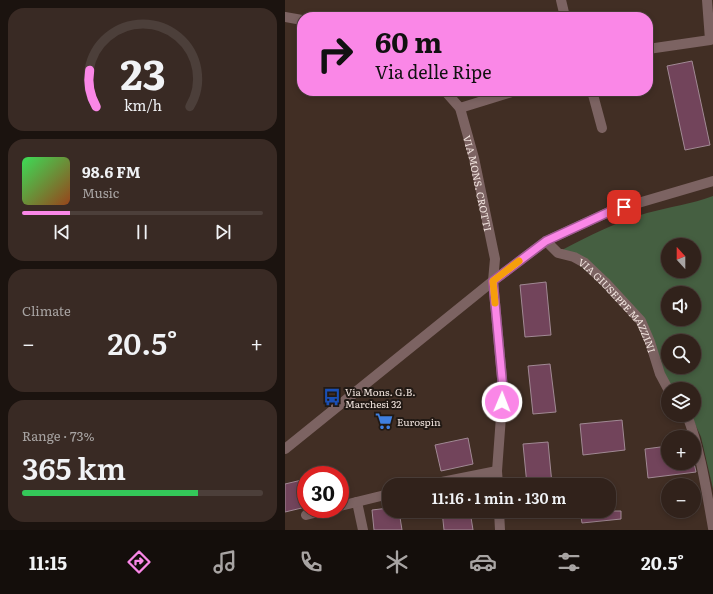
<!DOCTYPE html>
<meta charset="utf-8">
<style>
:root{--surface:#31221b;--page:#392a24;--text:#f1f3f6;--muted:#a8a4a3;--line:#4c3f3a;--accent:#fa87e7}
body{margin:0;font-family:Literata,serif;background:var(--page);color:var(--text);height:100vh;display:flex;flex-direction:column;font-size:15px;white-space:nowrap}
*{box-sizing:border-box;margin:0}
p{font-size:13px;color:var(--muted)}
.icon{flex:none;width:22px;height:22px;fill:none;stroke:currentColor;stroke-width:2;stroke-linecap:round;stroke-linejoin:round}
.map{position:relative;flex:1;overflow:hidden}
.panel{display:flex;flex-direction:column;gap:8px;padding:8px;background:#1b130f;width:285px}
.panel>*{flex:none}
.top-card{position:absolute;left:12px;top:12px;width:356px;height:84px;border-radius:16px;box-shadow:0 2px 6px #0003,0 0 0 1px var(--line);background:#fa87e7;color:#111;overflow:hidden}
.needle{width:26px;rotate:339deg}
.controls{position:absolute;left:376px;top:238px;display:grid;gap:8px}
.controls a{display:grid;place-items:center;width:40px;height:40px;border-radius:50%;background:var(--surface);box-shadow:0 2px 6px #0003,0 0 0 1px var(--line);font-size:20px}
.speed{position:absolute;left:12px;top:466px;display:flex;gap:8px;font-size:20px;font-weight:700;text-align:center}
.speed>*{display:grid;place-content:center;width:52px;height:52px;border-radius:50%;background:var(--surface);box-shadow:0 2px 6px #0003,0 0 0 1px var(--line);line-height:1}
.speed .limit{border:6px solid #d22;background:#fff;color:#111}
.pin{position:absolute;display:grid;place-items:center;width:34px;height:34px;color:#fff;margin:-17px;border-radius:8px;box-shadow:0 2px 6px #0006}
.me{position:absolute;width:44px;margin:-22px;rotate:1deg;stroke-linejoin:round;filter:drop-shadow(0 0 3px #0008)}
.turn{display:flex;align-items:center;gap:14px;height:84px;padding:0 12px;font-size:18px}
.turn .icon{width:52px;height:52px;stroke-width:2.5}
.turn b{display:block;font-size:28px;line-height:34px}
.big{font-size:30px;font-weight:600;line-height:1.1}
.panel .widget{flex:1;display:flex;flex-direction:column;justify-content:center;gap:6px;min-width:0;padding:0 14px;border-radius:16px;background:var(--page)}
.panel .dial{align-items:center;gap:0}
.dial svg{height:104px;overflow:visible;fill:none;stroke:var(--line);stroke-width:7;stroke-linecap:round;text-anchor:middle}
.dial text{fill:var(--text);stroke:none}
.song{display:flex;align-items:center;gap:12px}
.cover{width:48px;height:48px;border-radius:6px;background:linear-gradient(135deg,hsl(130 70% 55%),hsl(20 70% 35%))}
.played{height:4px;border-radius:2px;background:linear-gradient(90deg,var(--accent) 20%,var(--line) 20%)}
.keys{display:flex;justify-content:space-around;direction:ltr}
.heat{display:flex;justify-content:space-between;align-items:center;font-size:22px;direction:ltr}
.charge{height:6px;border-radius:3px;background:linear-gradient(90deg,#34c759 73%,var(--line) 0)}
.trip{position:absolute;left:97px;top:478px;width:234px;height:40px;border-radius:16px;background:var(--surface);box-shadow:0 2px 6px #0003,0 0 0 1px var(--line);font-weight:600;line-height:40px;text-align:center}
.dock{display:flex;height:64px;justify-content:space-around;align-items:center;background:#140e0b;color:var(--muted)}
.dock .icon{width:28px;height:28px}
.dock .current{color:var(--accent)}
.dock b{font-size:18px;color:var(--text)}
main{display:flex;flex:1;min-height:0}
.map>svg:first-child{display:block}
.green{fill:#455f41;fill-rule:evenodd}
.building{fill:#72445b;stroke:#a18994}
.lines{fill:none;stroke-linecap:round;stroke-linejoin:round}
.minor{stroke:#7c6362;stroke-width:10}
.route-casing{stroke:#a25896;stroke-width:10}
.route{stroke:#fa87e7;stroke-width:7}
.slow{stroke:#f59e0b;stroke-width:7}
.labels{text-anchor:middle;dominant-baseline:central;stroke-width:4;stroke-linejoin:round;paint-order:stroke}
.street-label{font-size:10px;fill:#f1e4de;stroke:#211914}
.poi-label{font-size:10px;fill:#f1e4de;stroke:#211914;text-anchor:start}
</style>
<main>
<section class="panel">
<div class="widget dial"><svg viewBox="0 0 100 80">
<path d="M14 69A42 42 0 1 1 86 69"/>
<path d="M14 69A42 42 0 0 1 9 41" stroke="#fa87e7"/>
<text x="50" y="56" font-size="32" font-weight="700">23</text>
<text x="50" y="72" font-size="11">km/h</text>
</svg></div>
<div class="widget">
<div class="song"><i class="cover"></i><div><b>98.6 FM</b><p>Music</p></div></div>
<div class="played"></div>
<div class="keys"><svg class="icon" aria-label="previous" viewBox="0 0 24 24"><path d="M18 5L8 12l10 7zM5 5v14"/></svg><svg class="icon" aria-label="pause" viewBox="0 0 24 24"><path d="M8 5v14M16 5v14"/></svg><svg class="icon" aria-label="next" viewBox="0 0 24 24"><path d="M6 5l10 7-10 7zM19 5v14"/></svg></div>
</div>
<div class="widget"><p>Climate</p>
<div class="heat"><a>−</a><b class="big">20.5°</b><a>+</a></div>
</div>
<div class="widget"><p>Range · 73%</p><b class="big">365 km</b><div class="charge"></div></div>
</section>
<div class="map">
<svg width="428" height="530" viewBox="0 0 428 530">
<rect width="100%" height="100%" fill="#412e24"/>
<path class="green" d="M 428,196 L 428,489 L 416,437 L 406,415 L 409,415 L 409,389 L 388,389 L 378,373 L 362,324 L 277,250 C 303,236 334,221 362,213 C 384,207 407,204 428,196 ZM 383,245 L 409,245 L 409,271 L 383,271 ZM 383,293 L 409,293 L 409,319 L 383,319 ZM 383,341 L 409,341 L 409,367 L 383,367 Z"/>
<g class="building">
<path d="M 407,61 L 425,145 L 400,150 L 382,66 Z"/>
<path d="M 261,282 L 266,335 L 240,337 L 235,285 Z"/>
<path d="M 265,364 L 271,412 L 248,414 L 243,366 Z"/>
<path d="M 337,420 L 340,450 L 298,455 L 295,424 Z"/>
<path d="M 183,438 L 188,464 L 156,471 L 150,445 Z"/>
<path d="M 263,442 L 267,484 L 242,485 L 238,444 Z"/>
<path d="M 383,446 L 383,463 L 409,463 L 411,472 L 363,478 L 360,449 Z"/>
<path d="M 21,479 L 21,507 L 0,512 L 0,484 Z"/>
<path d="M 104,508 L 104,511 L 114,511 L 117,530 L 89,530 L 87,510 Z"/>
<path d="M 157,511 L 185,511 L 188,530 L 159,530 Z"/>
<path d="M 295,511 L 336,511 L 336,519 L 297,523 Z"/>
</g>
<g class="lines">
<g class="minor">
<path d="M 276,0 L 280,17"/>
<path d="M 0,17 L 17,20"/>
<path d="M 363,49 L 425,40 L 422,0"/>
<path id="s1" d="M 160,91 L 175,108 L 189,158 L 210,259 L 208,281 L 218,389 L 212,471 L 213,485"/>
<path d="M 307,91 L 317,128"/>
<path d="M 175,108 L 230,91"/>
<path id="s2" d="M 261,241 L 273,253 L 289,257 L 300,263 L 320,282 L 356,321 L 365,342 L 375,374 L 383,389"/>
<path d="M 402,415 C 416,452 421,489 428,528"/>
<path d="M 0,449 L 208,281 L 261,241 L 326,211 L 428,181"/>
<path d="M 142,485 L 212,471"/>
<path d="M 72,502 L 78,530"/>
<path d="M 55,506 L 104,494"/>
<path d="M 214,511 L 215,530"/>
<path d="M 21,515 L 45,509"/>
</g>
</g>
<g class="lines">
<g class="route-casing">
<path id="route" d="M 217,402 L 218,389 L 208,281 L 261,241 L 326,211 L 339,207"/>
</g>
<use href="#route" class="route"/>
<path class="slow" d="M 210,303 L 208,281 L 234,261"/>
</g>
<defs>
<g id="bus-bare" transform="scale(1.38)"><path d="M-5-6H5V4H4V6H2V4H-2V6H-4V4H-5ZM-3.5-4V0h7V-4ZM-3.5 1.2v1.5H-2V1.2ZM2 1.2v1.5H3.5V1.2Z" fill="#1a4fb4" stroke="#211914" stroke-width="2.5" paint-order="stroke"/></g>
<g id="supermarket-bare" transform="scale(1.38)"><path d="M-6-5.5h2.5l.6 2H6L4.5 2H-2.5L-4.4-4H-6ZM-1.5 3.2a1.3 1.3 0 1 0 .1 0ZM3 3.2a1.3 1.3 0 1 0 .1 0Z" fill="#3f7fe0" stroke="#211914" stroke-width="2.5" paint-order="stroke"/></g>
</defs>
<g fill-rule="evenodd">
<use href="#bus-bare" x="47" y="397"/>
<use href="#supermarket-bare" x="99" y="421"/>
</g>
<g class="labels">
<g class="street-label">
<text stroke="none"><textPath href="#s1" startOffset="100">VIA MONS. CROTTI</textPath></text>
<text stroke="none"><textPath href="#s2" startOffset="100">VIA GIUSEPPE MAZZINI</textPath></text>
</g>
<g class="poi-label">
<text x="60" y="391">Via Mons. G.B.<tspan x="60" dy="12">Marchesi 32</tspan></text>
<text x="112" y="421">Eurospin</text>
</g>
</g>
</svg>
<div class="controls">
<a><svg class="needle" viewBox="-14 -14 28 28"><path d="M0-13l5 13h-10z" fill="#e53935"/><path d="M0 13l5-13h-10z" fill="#a8a4a3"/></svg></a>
<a><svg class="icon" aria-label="sound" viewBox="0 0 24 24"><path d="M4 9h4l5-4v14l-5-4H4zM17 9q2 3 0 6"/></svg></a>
<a><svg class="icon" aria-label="search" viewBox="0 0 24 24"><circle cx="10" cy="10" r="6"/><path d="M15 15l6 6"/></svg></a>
<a><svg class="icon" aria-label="layers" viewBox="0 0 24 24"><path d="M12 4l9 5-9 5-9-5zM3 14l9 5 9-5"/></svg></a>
<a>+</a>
<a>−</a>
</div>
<div class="speed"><div class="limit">30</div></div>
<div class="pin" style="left:339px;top:207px;background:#d93025"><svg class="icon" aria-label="arrive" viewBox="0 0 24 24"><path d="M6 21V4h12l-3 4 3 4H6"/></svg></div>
<svg class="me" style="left:217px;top:402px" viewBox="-20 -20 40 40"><circle r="17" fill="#fa87e7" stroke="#fff" stroke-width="3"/><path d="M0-11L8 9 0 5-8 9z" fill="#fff"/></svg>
<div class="trip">11:16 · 1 min · 130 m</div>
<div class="top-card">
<div class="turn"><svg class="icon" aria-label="right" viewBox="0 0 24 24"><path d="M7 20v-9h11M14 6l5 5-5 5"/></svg><div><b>60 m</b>Via delle Ripe</div></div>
</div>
</div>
</main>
<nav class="dock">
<b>11:15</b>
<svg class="icon current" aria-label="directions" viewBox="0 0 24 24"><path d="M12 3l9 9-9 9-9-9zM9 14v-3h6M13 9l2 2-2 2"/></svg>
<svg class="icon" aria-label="music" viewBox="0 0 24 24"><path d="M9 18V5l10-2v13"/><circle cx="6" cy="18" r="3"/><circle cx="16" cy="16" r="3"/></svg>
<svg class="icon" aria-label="phone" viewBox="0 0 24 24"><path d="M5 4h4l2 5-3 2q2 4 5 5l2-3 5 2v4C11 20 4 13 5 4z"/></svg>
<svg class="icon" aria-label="climate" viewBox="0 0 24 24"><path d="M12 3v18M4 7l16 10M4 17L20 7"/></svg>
<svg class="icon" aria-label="car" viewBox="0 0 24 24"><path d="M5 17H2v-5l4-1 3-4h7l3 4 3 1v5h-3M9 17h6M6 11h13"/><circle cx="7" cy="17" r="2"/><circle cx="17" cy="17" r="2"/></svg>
<svg class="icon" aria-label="filters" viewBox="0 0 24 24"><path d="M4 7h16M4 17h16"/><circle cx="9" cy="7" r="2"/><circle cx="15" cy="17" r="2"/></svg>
<b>20.5°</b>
</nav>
